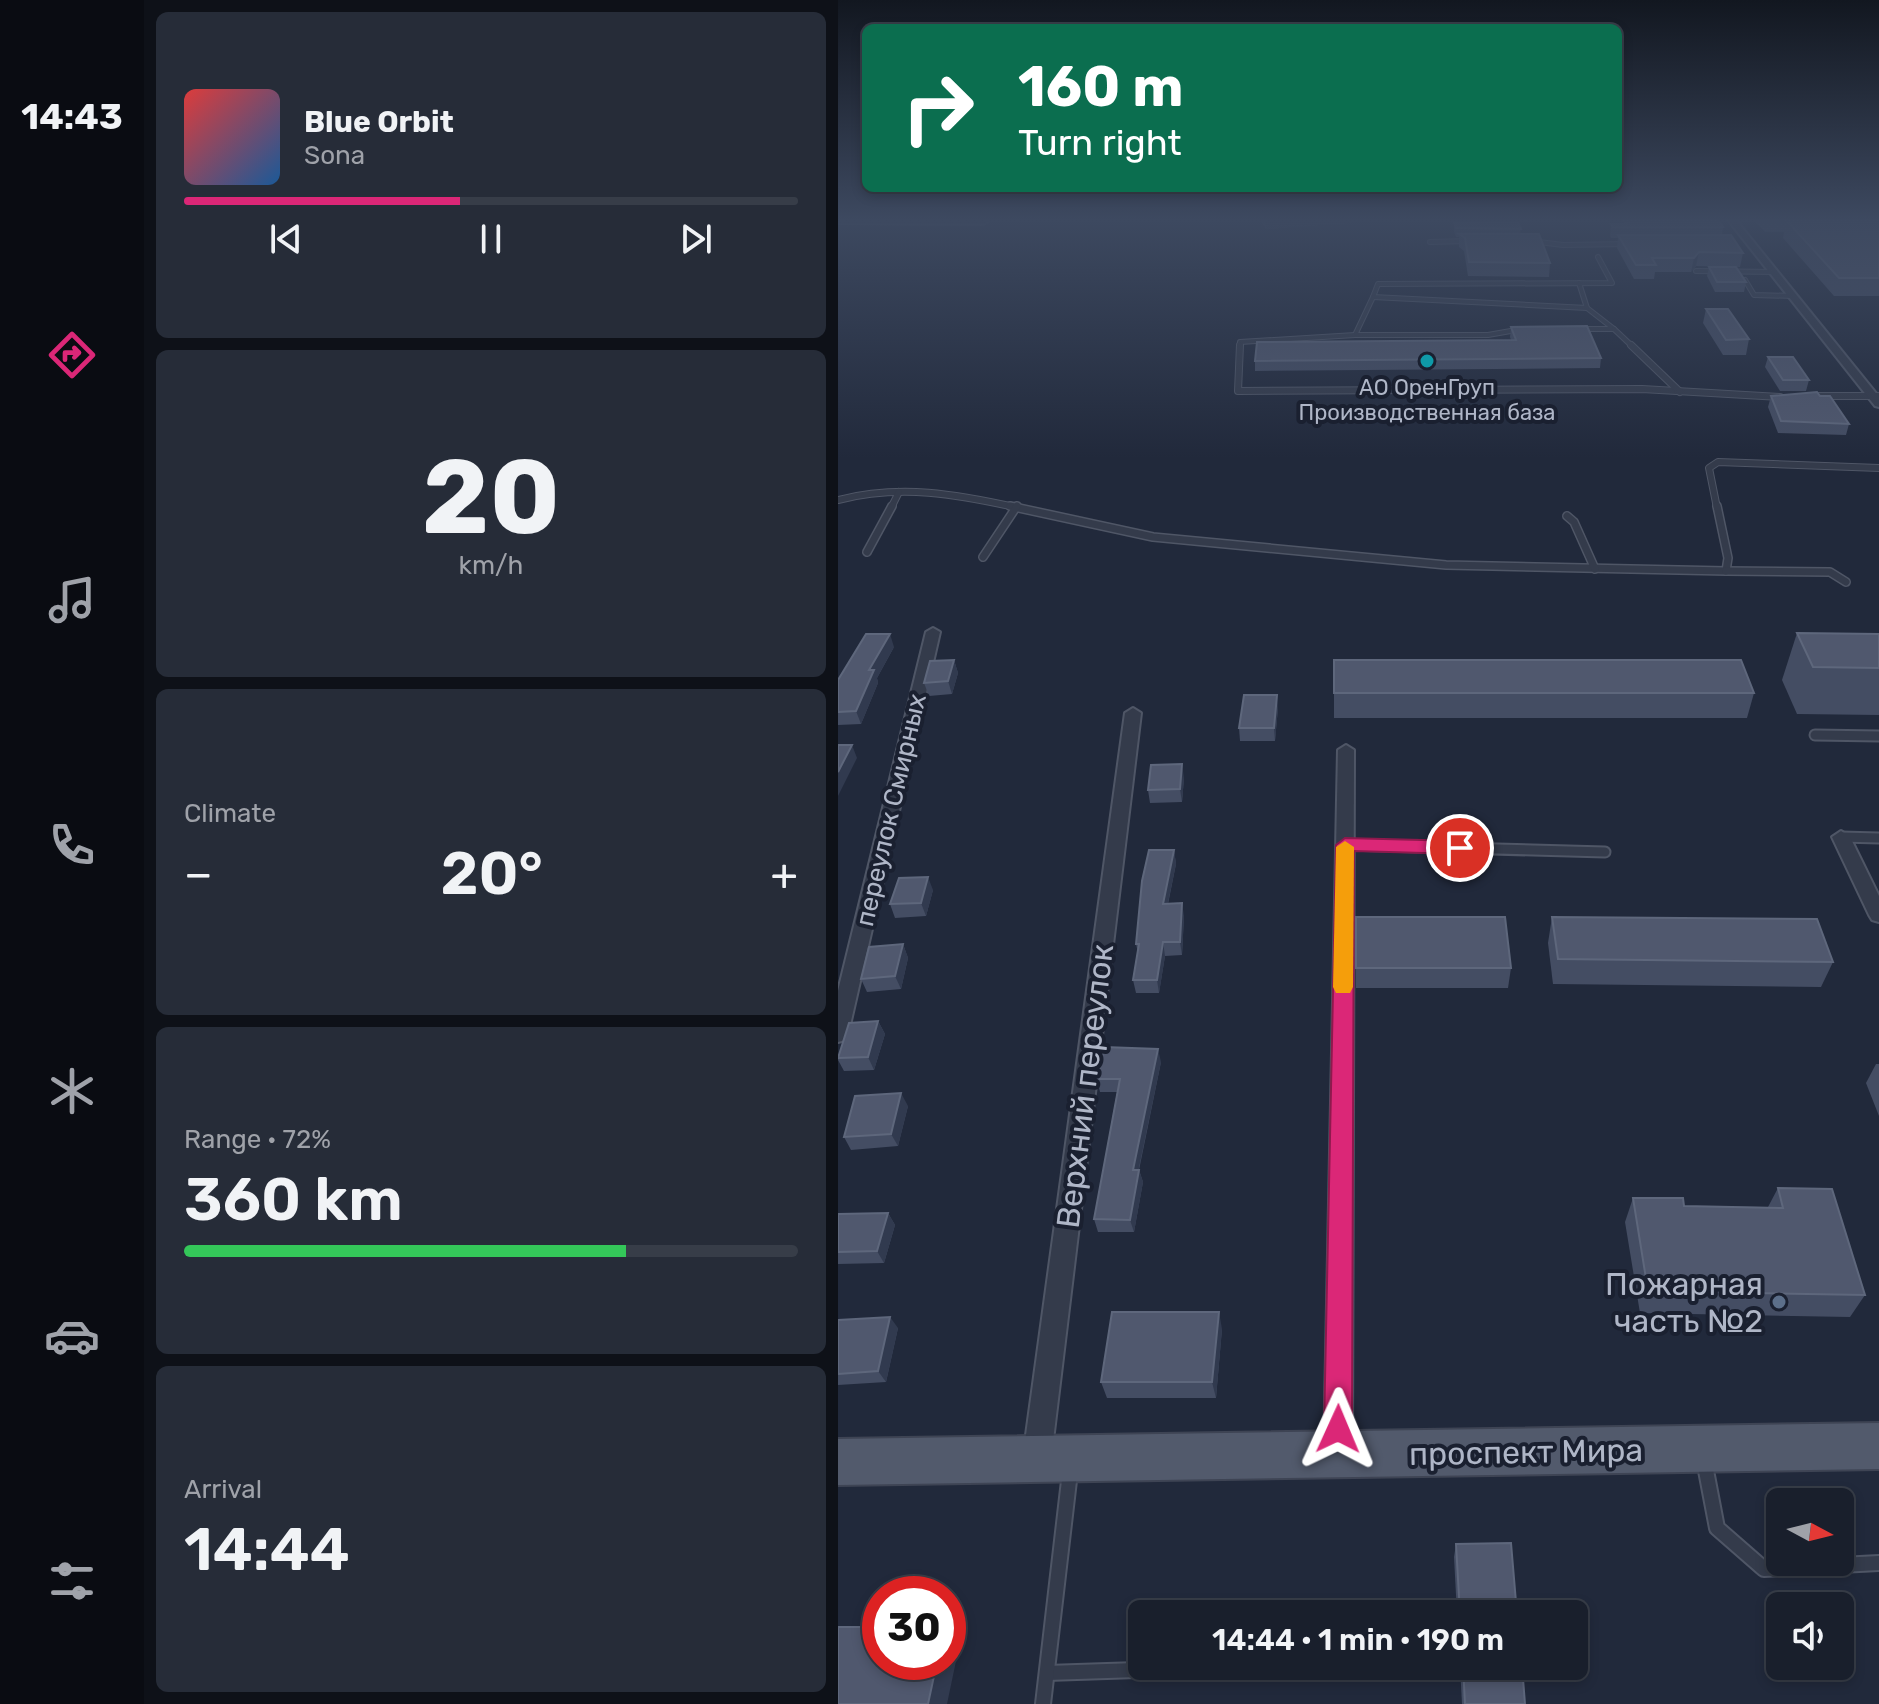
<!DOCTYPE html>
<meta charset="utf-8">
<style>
:root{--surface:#191f2c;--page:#262c38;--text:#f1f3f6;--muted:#9fa2a9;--line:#373d48;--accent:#db2777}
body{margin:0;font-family:Rubik,sans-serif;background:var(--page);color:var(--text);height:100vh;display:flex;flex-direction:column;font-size:30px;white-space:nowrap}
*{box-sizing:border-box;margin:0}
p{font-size:26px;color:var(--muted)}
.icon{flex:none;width:44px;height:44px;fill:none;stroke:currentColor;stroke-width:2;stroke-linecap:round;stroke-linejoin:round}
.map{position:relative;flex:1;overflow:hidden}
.details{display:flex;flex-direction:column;gap:12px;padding:12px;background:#0e1118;width:694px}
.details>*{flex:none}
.top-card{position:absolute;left:24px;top:24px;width:760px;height:168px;border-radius:12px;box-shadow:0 4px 12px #0003,0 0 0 2px var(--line);background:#0b6e4f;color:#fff;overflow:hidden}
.needle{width:52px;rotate:97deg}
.fabs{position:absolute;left:928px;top:1488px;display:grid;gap:16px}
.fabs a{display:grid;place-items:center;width:88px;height:88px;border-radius:12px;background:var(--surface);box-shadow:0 4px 12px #0003,0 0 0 2px var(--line);font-size:40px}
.speed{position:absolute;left:24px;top:1576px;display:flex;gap:16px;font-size:40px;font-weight:700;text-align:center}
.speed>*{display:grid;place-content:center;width:104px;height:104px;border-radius:50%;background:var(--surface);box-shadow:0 4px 12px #0003,0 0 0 2px var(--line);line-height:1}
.speed .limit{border:12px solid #d22;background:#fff;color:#111}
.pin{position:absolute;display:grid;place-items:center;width:68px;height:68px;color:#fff;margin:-34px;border:4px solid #fff;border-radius:50%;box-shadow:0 2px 8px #0007}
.me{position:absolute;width:88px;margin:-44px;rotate:1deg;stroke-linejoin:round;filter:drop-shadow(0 0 6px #0008)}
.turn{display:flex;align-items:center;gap:28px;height:168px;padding:0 24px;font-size:36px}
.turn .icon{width:104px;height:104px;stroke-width:2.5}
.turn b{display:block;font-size:56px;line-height:68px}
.big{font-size:60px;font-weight:600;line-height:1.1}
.details .card{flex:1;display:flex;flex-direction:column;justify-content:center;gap:12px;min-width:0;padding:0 28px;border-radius:12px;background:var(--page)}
.details .dial{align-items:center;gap:0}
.dial b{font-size:104px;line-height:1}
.song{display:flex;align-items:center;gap:24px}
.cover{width:96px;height:96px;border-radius:12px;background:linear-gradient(135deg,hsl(0 70% 55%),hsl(210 70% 35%))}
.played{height:8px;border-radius:4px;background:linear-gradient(90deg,var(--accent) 45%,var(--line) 45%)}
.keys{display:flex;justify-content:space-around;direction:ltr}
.heat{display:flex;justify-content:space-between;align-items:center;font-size:44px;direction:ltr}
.charge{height:12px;border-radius:6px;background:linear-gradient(90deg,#34c759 72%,var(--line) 0)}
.trip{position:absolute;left:290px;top:1600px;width:460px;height:80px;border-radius:12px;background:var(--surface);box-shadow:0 4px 12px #0003,0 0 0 2px var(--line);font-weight:600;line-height:80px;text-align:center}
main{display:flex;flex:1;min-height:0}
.menu{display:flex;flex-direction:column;width:144px;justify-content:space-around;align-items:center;background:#0a0c12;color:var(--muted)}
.menu .icon{width:56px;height:56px}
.menu .on{color:var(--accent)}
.menu b{font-size:36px;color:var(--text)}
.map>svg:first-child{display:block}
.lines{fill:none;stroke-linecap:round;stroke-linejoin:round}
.service-far4-casing{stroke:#4f5666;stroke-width:6}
.service-far3-casing{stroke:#4f5666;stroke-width:8}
.service-far2-casing{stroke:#4f5666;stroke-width:10}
.service-far1-casing{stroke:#4f5666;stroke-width:13}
.service-casing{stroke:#4f5666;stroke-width:18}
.minor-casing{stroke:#4f5666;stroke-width:4}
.primary-casing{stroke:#3e4454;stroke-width:4}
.service-far4{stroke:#343b4b;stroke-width:4}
.service-far3{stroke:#343b4b;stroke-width:6}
.service-far2{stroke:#343b4b;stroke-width:7}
.service-far1{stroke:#343b4b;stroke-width:9}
.service{stroke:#343b4b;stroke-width:14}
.minor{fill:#343b4b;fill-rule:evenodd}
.primary{fill:#525a6c;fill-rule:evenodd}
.wall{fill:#444d63}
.shaded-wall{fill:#313a4f}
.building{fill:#50586e;stroke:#5e677c;stroke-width:2}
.route{fill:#db2777;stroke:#8e194d;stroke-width:2}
.slow{fill:#f59e0b}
.culture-dot{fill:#0f9aa8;stroke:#1a2030;stroke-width:3}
.service-dot{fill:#5c6f8a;stroke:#1a2030;stroke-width:3}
.labels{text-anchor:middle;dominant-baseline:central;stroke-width:8;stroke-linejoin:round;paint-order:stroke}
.far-poi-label{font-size:22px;fill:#afb6c7;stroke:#1a2030}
.street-label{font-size:26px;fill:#afb6c7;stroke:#1a2030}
.near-street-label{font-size:32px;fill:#afb6c7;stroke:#1a2030}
.near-poi-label{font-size:32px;fill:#afb6c7;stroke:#1a2030;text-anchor:end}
</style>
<main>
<nav class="menu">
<b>14:43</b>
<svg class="icon on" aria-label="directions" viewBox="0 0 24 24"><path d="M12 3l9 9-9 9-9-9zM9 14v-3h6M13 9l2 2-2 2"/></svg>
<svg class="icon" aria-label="music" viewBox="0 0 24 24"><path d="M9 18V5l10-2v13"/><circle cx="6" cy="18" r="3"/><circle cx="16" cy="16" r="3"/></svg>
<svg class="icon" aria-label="phone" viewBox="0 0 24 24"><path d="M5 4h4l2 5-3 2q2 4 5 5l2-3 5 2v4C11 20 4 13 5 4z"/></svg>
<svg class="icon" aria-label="climate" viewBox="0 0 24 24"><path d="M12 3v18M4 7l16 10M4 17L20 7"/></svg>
<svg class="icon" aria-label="car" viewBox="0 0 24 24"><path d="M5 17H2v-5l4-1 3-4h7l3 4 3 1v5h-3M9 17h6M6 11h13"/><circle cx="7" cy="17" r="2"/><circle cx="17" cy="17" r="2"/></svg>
<svg class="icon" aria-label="filters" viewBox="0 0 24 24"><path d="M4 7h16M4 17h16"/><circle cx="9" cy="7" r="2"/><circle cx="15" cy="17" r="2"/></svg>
</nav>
<section class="details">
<div class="card">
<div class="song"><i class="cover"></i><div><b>Blue Orbit</b><p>Sona</p></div></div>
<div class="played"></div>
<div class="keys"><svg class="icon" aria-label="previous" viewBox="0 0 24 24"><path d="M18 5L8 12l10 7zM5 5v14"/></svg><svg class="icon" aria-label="pause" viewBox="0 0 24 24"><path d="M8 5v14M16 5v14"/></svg><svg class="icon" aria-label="next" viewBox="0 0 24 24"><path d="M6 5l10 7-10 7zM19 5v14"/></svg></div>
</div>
<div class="card dial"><b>20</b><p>km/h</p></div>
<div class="card"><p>Climate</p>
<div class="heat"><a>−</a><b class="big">20°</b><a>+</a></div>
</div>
<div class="card"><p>Range · 72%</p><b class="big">360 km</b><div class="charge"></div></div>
<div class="card"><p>Arrival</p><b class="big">14:44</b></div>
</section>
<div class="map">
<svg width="1041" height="1704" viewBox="0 0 1041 1704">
<rect width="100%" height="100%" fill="#21293b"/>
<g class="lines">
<g class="service-far4-casing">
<g id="service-far4">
<path d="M 693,241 L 725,245 L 790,244"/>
<path d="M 592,242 L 630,241"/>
<path d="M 858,271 L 937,272"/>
<path d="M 907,280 L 916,295 L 956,296"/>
<path d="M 741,283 L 749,308"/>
<path d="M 739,329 L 776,329 L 749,308 L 535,297 L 540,284 L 774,283 L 760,257"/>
<path d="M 776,329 L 795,347"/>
<path d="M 517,335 L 535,297"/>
<path d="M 402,347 L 402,342 L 517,335 L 650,335 L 684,329"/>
</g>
</g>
<g class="service-far3-casing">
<g id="service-far3">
<path d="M 402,345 L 400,391 L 804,389 L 942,397"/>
<path d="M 793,345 L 842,392"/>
<path d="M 980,396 L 1041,396"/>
<path d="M 0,500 C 63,484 118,494 181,508"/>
<path d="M 53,508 L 61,492"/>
<path d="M 879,508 L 871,468 L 880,462 L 1041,468"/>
</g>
</g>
<g class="service-far2-casing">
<g id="service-far2">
<path d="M 172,506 L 315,537 L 608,565 L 888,571 L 890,558 L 879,506"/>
<path d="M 729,516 L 736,522 L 757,569"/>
<path d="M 29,552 L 54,506"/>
<path d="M 145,557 L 179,506"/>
<path d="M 888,571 L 992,572 L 1008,582"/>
</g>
</g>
<g class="service-far1-casing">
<g id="service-far1">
<path d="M 977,735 L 1041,736"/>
<path d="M 1003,837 L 1041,838"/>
<path d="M 507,845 L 767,852"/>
</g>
</g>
<g class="service-casing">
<g id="service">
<path d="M 866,1460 L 879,1528 L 926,1569 L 1041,1563"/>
<path d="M 209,1673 L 419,1666"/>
<path d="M 205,1704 L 232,1472"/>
</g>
</g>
<g class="minor-casing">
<g id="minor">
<path d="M 0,220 L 146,220 L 149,222 L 145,224 L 0,223 Z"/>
<path d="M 890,220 L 898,220 L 1041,397 L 1041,407 L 1037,406 Z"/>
<path d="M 95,628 L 102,632 L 10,1034 L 7,1040 L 0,1042 L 0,991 L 88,632 Z"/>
<path d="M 295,708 L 303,713 L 213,1457 L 209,1467 L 199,1471 L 189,1467 L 185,1457 L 287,713 Z"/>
<path d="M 508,745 L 516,750 L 514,1454 L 510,1464 L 500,1468 L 490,1464 L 486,1454 L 500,750 Z"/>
<path d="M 1003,831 L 1012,837 L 1041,896 L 1041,922 L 1034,920 L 1031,915 L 994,837 Z"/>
</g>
</g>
<g class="primary-casing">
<path id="primary" d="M 1041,1423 L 1041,1469 L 0,1485 L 0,1439 Z"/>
</g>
<use href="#service-far4" class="service-far4"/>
<use href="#service-far3" class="service-far3"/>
<use href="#service-far2" class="service-far2"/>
<use href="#service-far1" class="service-far1"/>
<use href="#service" class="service"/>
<use href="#minor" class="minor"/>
<use href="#primary" class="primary"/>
</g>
<g class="wall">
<path d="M 422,220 L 537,220 L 537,221 L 428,229 Z"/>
<path d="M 785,220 L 880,220 L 885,227 L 884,235 L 905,253 L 902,267 L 858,266 L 853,272 L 817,272 L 816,279 L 796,279 L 779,248 L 780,238 L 773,238 L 772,236 L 773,224 L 785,224 Z"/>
<path d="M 916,220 L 1041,221 L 1041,296 L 996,296 L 945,238 L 946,232 L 927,232 Z"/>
<path d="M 616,223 L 683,229 L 682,234 L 712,263 L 711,277 L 630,276 L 626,251 L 621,247 L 621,237 L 618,237 L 616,232 Z"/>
<path d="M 871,267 L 908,282 L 906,292 L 877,292 L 869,276 Z"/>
<path d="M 868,309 L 911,339 L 908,355 L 885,355 L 865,323 Z"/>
<path d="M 673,327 L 763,358 L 762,368 L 417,371 L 417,361 L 673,340 L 672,337 Z"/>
<path d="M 930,357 L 971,380 L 968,391 L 942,391 L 927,367 Z"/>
<path d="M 933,396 L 1011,424 L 1008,435 L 940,433 L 930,407 Z"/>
<path d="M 959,633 L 1041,634 L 1041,715 L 959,714 L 944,680 Z"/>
<path d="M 56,647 L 39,678 L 40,683 L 23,724 L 0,725 L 0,680 Z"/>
<path d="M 116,660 L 120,673 L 114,694 L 91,696 L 86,683 Z"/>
<path d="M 496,693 L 916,693 L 909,718 L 496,718 Z"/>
<path d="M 440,708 L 437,741 L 402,741 L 401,728 Z"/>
<path d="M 346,778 L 344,802 L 312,803 L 310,790 Z"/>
<path d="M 336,850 L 338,864 L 330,904 L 346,916 L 344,955 L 327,956 L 321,993 L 298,993 L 295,980 L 300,953 L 298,944 Z"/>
<path d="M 95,890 L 88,916 L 57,918 L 52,904 Z"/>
<path d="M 518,917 L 673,968 L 670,988 L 518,988 Z"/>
<path d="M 714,917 L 995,962 L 983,987 L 715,984 L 710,943 Z"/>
<path d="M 65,944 L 70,958 L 63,989 L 29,992 L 23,979 Z"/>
<path d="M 40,1021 L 47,1034 L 36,1070 L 6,1071 L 0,1060 L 0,1055 Z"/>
<path d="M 323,1062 L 301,1170 L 305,1182 L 296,1232 L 260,1232 L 256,1219 L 279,1092 L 262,1092 L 259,1079 Z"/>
<path d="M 1038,1064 L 1041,1064 L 1041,1116 L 1028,1083 Z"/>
<path d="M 70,1106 L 60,1146 L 13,1150 L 6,1137 Z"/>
<path d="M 940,1188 L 1027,1295 L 1012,1317 L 802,1313 L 787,1222 L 795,1198 L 846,1206 L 930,1207 Z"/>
<path d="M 50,1213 L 57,1225 L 46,1263 L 0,1264 L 0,1214 Z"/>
<path d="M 0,1320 L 60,1328 L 48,1382 L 0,1385 Z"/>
<path d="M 384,1329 L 378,1398 L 269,1398 L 263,1382 Z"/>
<path d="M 618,1544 L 679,1614 L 619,1614 L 616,1557 Z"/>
<path d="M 622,1666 L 684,1666 L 687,1704 L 624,1704 Z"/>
</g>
<g class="shaded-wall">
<path d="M 428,220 L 537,220 L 537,221 L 428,229 Z"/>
<path d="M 861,252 L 858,266 L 853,272 L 856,258 Z"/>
<path d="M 52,634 L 56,647 L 39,678 L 40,683 L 23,724 L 18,711 L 31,670 Z"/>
<path d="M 116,660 L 120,673 L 114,694 L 110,681 Z"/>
<path d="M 439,695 L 440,708 L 437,741 L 436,728 Z"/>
<path d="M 14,745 L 19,758 L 0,796 L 0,772 Z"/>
<path d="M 344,764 L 346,778 L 344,802 L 342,789 Z"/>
<path d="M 336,850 L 338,864 L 327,917 L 325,904 Z"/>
<path d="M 90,877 L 95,890 L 88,916 L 83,903 Z"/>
<path d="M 344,903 L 346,916 L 344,955 L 342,942 Z"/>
<path d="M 325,942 L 327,956 L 321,993 L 319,980 Z"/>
<path d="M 65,944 L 70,958 L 63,989 L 57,976 Z"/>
<path d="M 40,1021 L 47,1034 L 36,1070 L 30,1057 Z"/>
<path d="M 320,1049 L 323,1062 L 298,1182 L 295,1170 Z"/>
<path d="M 63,1093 L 70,1106 L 60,1146 L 53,1134 Z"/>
<path d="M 301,1170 L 305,1182 L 296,1232 L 292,1220 Z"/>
<path d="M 50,1213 L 57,1225 L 46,1263 L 39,1251 Z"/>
<path d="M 381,1312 L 384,1329 L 378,1398 L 374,1382 Z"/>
<path d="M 52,1317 L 60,1328 L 48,1382 L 40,1371 Z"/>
<path d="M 110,1630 L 122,1642 L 109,1704 L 90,1704 L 99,1662 L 110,1662 Z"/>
</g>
<g class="building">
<path d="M 786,220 L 880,220 L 885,227 L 775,227 L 773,224 L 789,224 Z"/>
<path d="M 949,221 L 1041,221 L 1041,278 L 1001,278 Z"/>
<path d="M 680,222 L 683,229 L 618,228 L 616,223 Z"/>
<path d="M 621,234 L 701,234 L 712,263 L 631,262 L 627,238 Z"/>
<path d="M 780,235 L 893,235 L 905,253 L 861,252 L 856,258 L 814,258 L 818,265 L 798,265 Z"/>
<path d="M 871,267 L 898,267 L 908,282 L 879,282 Z"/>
<path d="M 868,309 L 890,309 L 911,339 L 888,340 Z"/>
<path d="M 749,326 L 763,358 L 417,361 L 419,342 L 678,340 L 673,327 Z"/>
<path d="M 930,357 L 955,357 L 971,380 L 945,380 Z"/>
<path d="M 979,392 L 982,396 L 992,396 L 1011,424 L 943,421 L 933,396 Z"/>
<path d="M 959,633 L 1041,634 L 1041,668 L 975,667 Z"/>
<path d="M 28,634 L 52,634 L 31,670 L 36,670 L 18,711 L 0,712 L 0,680 Z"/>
<path d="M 116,660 L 110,681 L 86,683 L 92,661 Z"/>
<path d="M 496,660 L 903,660 L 916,693 L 496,693 Z"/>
<path d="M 406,695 L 439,695 L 436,728 L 401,728 Z"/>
<path d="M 0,745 L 14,745 L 0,772 Z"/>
<path d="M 344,764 L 342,789 L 310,790 L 313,765 Z"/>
<path d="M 311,850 L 336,850 L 325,904 L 344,903 L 342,942 L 325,942 L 319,980 L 295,980 L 301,944 L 298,944 L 304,881 Z"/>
<path d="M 90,877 L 83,903 L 52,904 L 61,878 Z"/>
<path d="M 518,917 L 667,917 L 673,968 L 518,968 Z"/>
<path d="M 714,917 L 979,919 L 995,962 L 720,959 Z"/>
<path d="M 65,944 L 57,976 L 23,979 L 31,947 Z"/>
<path d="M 40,1021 L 30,1057 L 0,1058 L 11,1023 Z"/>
<path d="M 266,1047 L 320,1049 L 295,1170 L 301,1170 L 292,1220 L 256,1219 L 282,1079 L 259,1079 Z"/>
<path d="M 63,1093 L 53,1134 L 6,1137 L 17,1096 Z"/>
<path d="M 940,1188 L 994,1189 L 1027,1295 L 810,1291 L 795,1198 L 845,1198 L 846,1206 L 945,1208 Z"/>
<path d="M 50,1213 L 39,1251 L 0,1252 L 0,1214 Z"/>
<path d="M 274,1312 L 381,1312 L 374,1382 L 263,1382 Z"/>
<path d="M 52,1317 L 40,1371 L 0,1374 L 0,1320 Z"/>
<path d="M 673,1543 L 679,1614 L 622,1614 L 618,1544 Z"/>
<path d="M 0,1627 L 42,1627 L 42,1662 L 99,1662 L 90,1704 L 0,1704 Z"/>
<path d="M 625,1666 L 684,1666 L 687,1704 L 627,1704 Z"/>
</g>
<linearGradient id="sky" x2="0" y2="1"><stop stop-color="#121720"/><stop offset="0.48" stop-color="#3d4960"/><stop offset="1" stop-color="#3d4960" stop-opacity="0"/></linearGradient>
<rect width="1041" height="458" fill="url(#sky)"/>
<path class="route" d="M 507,838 L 622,841 L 631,848 L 622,854 L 516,851 L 514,1429 L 510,1439 L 500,1443 L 490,1439 L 486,1429 L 498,845 Z"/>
<path class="slow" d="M 507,841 L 516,847 L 515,987 L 512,993 L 498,993 L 495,987 L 498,847 Z"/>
<circle class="culture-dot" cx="589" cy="361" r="8"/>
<circle class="service-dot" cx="941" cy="1302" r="8"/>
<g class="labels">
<g class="far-poi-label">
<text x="589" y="387">АО ОренГруп<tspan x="589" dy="25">Производственная база</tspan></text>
</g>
<g class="street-label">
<text transform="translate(53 810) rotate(-77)">переулок Смирных</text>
</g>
<g class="near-street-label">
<text transform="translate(247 1086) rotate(-83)">Верхний переулок</text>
<text transform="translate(688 1452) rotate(-1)">проспект Мира</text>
</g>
<g class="near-poi-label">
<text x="925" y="1284">Пожарная<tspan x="925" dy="37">часть №2</tspan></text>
</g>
</g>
</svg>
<div class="fabs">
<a><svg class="needle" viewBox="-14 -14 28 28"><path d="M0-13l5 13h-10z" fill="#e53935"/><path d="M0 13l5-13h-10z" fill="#9fa2a9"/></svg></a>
<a><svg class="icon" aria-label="sound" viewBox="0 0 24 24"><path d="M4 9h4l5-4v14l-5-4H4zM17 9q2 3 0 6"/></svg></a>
</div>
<div class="speed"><div class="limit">30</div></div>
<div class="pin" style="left:622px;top:848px;background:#d93025"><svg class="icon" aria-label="arrive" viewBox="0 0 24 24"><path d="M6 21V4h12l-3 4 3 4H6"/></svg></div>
<svg class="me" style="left:500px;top:1429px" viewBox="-20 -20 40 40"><path d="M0-17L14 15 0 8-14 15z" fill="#db2777" stroke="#fff" stroke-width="4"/></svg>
<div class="trip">14:44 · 1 min · 190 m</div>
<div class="top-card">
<div class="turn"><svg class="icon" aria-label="right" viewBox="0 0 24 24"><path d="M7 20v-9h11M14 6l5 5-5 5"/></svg><div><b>160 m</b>Turn right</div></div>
</div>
</div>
</main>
